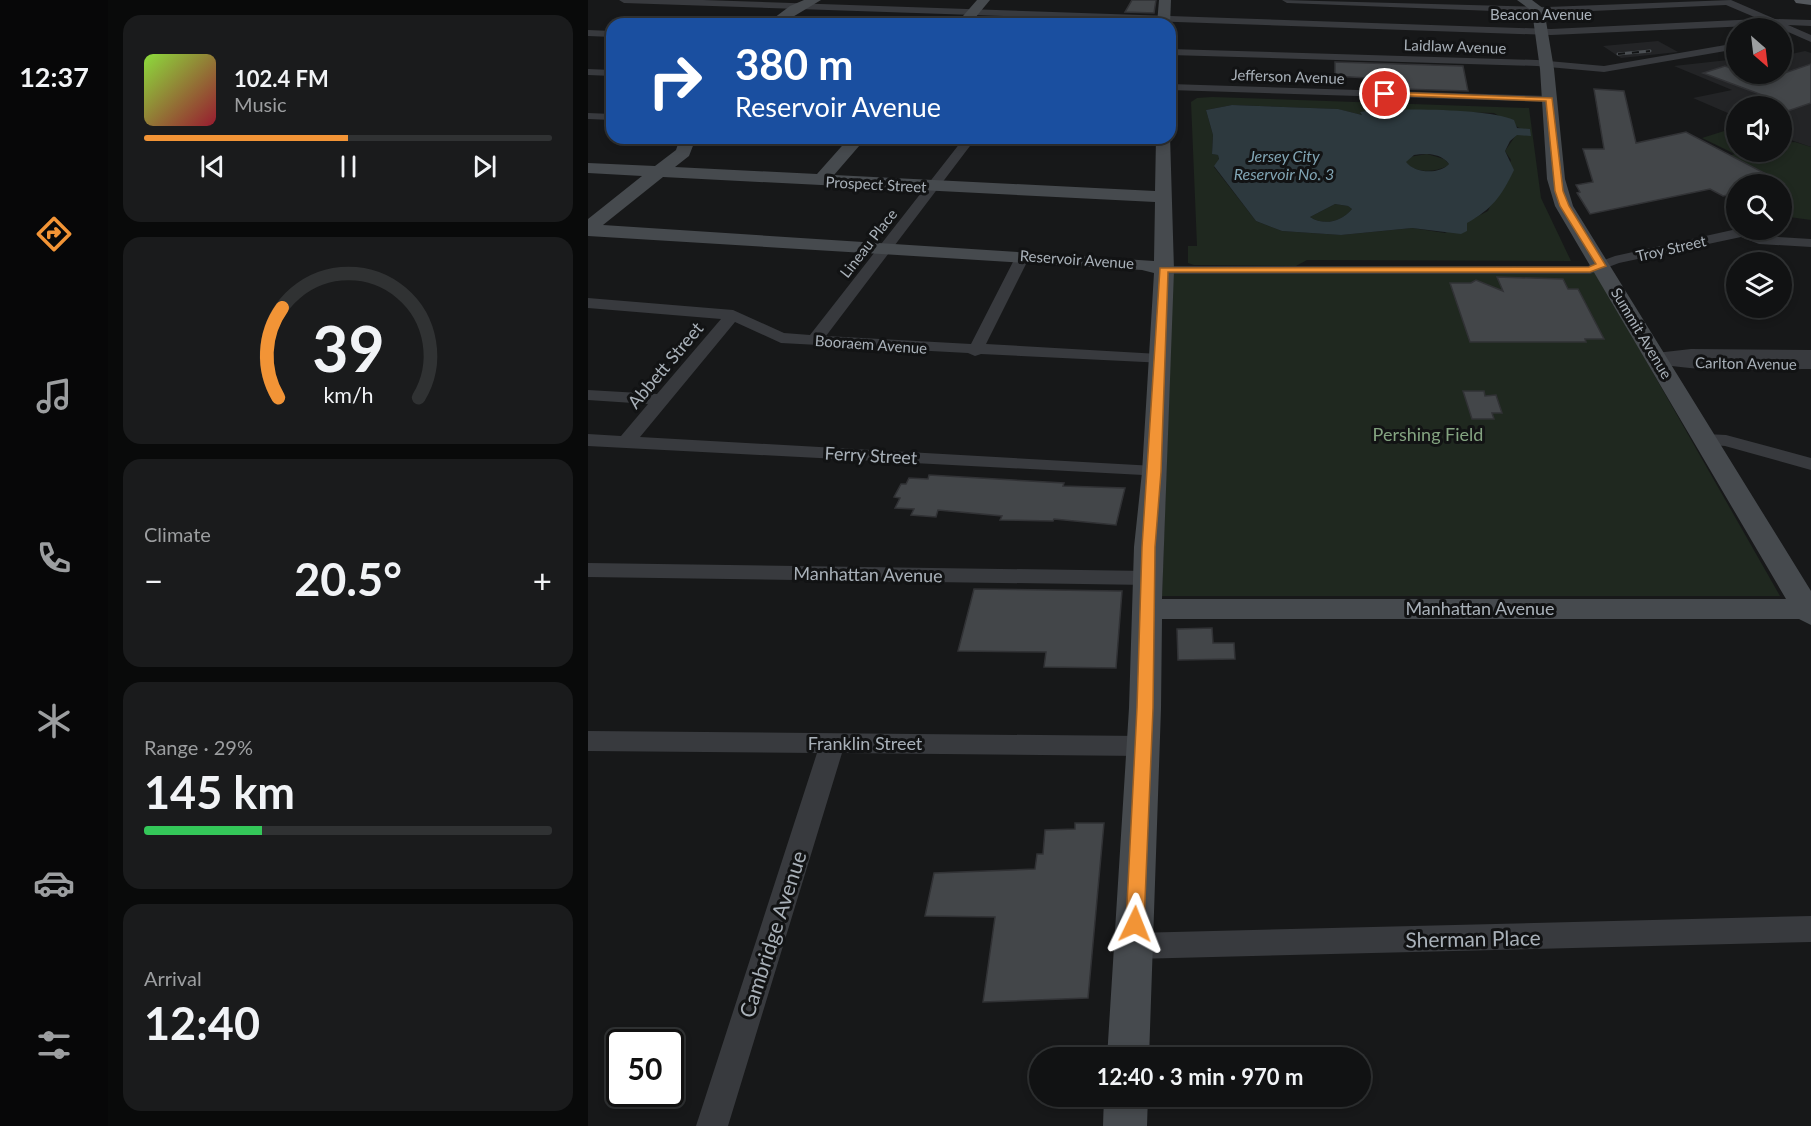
<!DOCTYPE html>
<meta charset="utf-8">
<style>
:root{--surface:#111213;--page:#1a1b1c;--text:#f1f3f6;--muted:#9c9ea0;--line:#303233;--accent:#f29436}
body{margin:0;font-family:Lato,sans-serif;background:var(--page);color:var(--text);height:100vh;display:flex;flex-direction:column;font-size:22px;white-space:nowrap}
*{box-sizing:border-box;margin:0}
p{font-size:20px;color:var(--muted)}
.icon{flex:none;width:33px;height:33px;fill:none;stroke:currentColor;stroke-width:2;stroke-linecap:round;stroke-linejoin:round}
.map{position:relative;flex:1;overflow:hidden}
.panel{display:flex;flex-direction:column;gap:15px;padding:15px;background:#090a0a;width:480px}
.panel>*{flex:none}
.hud{position:absolute;left:18px;top:18px;width:570px;height:126px;border-radius:18px;box-shadow:0 3px 9px #0003,0 0 0 2px var(--line);background:#1a4fa0;color:#fff;overflow:hidden}
.needle{width:39px;rotate:152deg}
.tools{position:absolute;left:1138px;top:18px;display:grid;gap:12px}
.tools a{display:grid;place-items:center;width:66px;height:66px;border-radius:50%;background:var(--surface);box-shadow:0 3px 9px #0003,0 0 0 2px var(--line);font-size:30px}
.speed{position:absolute;left:18px;top:1029px;display:flex;gap:12px;font-size:30px;font-weight:700;text-align:center}
.speed>*{display:grid;place-content:center;width:78px;height:78px;border-radius:50%;background:var(--surface);box-shadow:0 3px 9px #0003,0 0 0 2px var(--line);line-height:1}
.speed .limit{border:3px solid #111;border-radius:9px;background:#fff;color:#111}
.pin{position:absolute;display:grid;place-items:center;width:51px;height:51px;color:#fff;margin:-26px;border:3px solid #fff;border-radius:50%;box-shadow:0 2px 6px #0007}
.me{position:absolute;width:66px;margin:-33px;rotate:2deg;stroke-linejoin:round;filter:drop-shadow(0 0 4px #0008)}
.turn{display:flex;align-items:center;gap:21px;height:126px;padding:0 30px;font-size:27px}
.turn .icon{width:78px;height:78px;stroke-width:2.5}
.turn b{display:block;font-size:42px;line-height:51px}
.big{font-size:45px;font-weight:700;line-height:1.1}
.panel .widget{flex:1;display:flex;flex-direction:column;justify-content:center;gap:9px;min-width:0;padding:0 21px;border-radius:18px;background:var(--page)}
.panel .dial{align-items:center;gap:0}
.dial svg{height:156px;overflow:visible;fill:none;stroke:var(--line);stroke-width:7;stroke-linecap:round;text-anchor:middle}
.dial text{fill:var(--text);stroke:none}
.song{display:flex;align-items:center;gap:18px}
.cover{width:72px;height:72px;border-radius:9px;background:linear-gradient(135deg,hsl(90 70% 55%),hsl(350 70% 35%))}
.played{height:6px;border-radius:3px;background:linear-gradient(90deg,var(--accent) 50%,var(--line) 50%)}
.keys{display:flex;justify-content:space-around;direction:ltr}
.heat{display:flex;justify-content:space-between;align-items:center;font-size:33px;direction:ltr}
.charge{height:9px;border-radius:4px;background:linear-gradient(90deg,#34c759 29%,var(--line) 0)}
.trip{position:absolute;left:441px;top:1047px;width:342px;height:60px;border-radius:30px;background:var(--surface);box-shadow:0 3px 9px #0003,0 0 0 2px var(--line);font-weight:700;line-height:60px;text-align:center}
main{display:flex;flex:1;min-height:0}
.tabs{display:flex;flex-direction:column;width:108px;justify-content:space-around;align-items:center;background:#070708;color:var(--muted)}
.tabs .icon{width:42px;height:42px}
.tabs .active{color:var(--accent)}
.tabs b{font-size:27px;color:var(--text)}
.map>svg:first-child{display:block}
.built{fill:#232426}
.green{fill:#1f281f;fill-rule:evenodd}
.water{fill:#2d393e;fill-rule:evenodd}
.building{fill:#434649;stroke:#313235;stroke-width:1.5}
.lines{fill:none;stroke-linecap:round;stroke-linejoin:round}
.street{fill:#383a3e;fill-rule:evenodd}
.secondary{fill:#464a4e;fill-rule:evenodd}
.primary{fill:#54585d;fill-rule:evenodd}
.rail-casing{stroke:#4b4f53;stroke-width:3}
.rail{stroke:#121314;stroke-width:2;stroke-dasharray:7;stroke-linecap:butt}
.route{fill:#f29436;stroke:#9d6023;stroke-width:1.5}
.labels{text-anchor:middle;dominant-baseline:central;stroke-width:6;stroke-linejoin:round;paint-order:stroke}
.far-street-label{font-size:15px;fill:#a9b1b9;stroke:#121314}
.far-water-label{font-size:16px;font-style:italic;fill:#81a5b4;stroke:#121314}
.street-label{font-size:18px;fill:#a9b1b9;stroke:#121314}
.park-label{font-size:18px;fill:#84a481;stroke:#121314}
.near-street-label{font-size:21px;fill:#a9b1b9;stroke:#121314}
</style>
<main>
<nav class="tabs">
<b>12:37</b>
<svg class="icon active" aria-label="directions" viewBox="0 0 24 24"><path d="M12 3l9 9-9 9-9-9zM9 14v-3h6M13 9l2 2-2 2"/></svg>
<svg class="icon" aria-label="music" viewBox="0 0 24 24"><path d="M9 18V5l10-2v13"/><circle cx="6" cy="18" r="3"/><circle cx="16" cy="16" r="3"/></svg>
<svg class="icon" aria-label="phone" viewBox="0 0 24 24"><path d="M5 4h4l2 5-3 2q2 4 5 5l2-3 5 2v4C11 20 4 13 5 4z"/></svg>
<svg class="icon" aria-label="climate" viewBox="0 0 24 24"><path d="M12 3v18M4 7l16 10M4 17L20 7"/></svg>
<svg class="icon" aria-label="car" viewBox="0 0 24 24"><path d="M5 17H2v-5l4-1 3-4h7l3 4 3 1v5h-3M9 17h6M6 11h13"/><circle cx="7" cy="17" r="2"/><circle cx="17" cy="17" r="2"/></svg>
<svg class="icon" aria-label="filters" viewBox="0 0 24 24"><path d="M4 7h16M4 17h16"/><circle cx="9" cy="7" r="2"/><circle cx="15" cy="17" r="2"/></svg>
</nav>
<section class="panel">
<div class="widget">
<div class="song"><i class="cover"></i><div><b>102.4 FM</b><p>Music</p></div></div>
<div class="played"></div>
<div class="keys"><svg class="icon" aria-label="previous" viewBox="0 0 24 24"><path d="M18 5L8 12l10 7zM5 5v14"/></svg><svg class="icon" aria-label="pause" viewBox="0 0 24 24"><path d="M8 5v14M16 5v14"/></svg><svg class="icon" aria-label="next" viewBox="0 0 24 24"><path d="M6 5l10 7-10 7zM19 5v14"/></svg></div>
</div>
<div class="widget dial"><svg viewBox="0 0 100 80">
<path d="M14 69A42 42 0 1 1 86 69"/>
<path d="M14 69A42 42 0 0 1 16 23" stroke="#f29436"/>
<text x="50" y="56" font-size="32" font-weight="700">39</text>
<text x="50" y="72" font-size="11">km/h</text>
</svg></div>
<div class="widget"><p>Climate</p>
<div class="heat"><a>−</a><b class="big">20.5°</b><a>+</a></div>
</div>
<div class="widget"><p>Range · 29%</p><b class="big">145 km</b><div class="charge"></div></div>
<div class="widget"><p>Arrival</p><b class="big">12:40</b></div>
</section>
<div class="map">
<svg width="1223" height="1126" viewBox="0 0 1223 1126">
<rect width="100%" height="100%" fill="#171819"/>
<g class="built">
<path d="M 1070,41 L 1090,52 L 1033,58 L 1015,46 Z"/>
<path d="M 1217,51 L 1223,53 L 1223,147 L 1194,137 L 1194,106 L 1149,106 L 1149,117 L 1105,98 L 1144,90 L 1086,66 L 1149,59 L 1149,74 L 1194,74 L 1194,56 Z"/>
</g>
<g class="green">
<path d="M 624,97 L 941,108 L 953,198 L 983,261 L 719,260 L 708,266 L 606,265 L 600,263 L 600,246 L 609,246 L 603,102 L 609,98 ZM 644,105 L 749,109 L 774,115 L 772,112 L 797,110 L 906,113 L 943,135 L 928,135 L 917,151 L 923,160 L 900,211 L 857,233 L 824,228 L 753,235 L 694,231 L 668,221 L 626,167 L 631,160 L 630,155 L 624,154 L 625,135 L 618,110 Z"/>
<path d="M 1149,127 L 1149,152 L 1194,152 L 1194,143 L 1207,142 L 1223,147 L 1223,220 L 1194,216 L 1194,184 L 1177,184 L 1175,173 L 1140,156 L 1147,154 L 1114,138 Z"/>
<path d="M 839,154 L 856,159 L 861,164 L 859,166 C 847,173 826,173 817,162 L 821,157 Z"/>
<path d="M 747,204 L 760,206 L 764,209 C 753,222 736,226 722,217 Z"/>
<path d="M 585,271 L 1007,271 L 1192,596 L 574,596 Z"/>
</g>
<path class="water" d="M 644,105 L 750,109 L 774,115 L 772,112 C 805,108 897,108 926,120 L 929,128 L 942,129 L 943,136 L 929,135 L 922,141 L 917,151 L 926,170 C 913,197 904,209 879,223 L 879,231 L 873,234 L 824,228 L 753,235 L 694,231 L 668,221 L 626,166 L 631,159 L 630,155 L 624,154 L 625,135 L 618,110 ZM 826,155 C 838,153 853,153 861,164 C 851,175 826,173 818,162 ZM 747,204 L 760,206 L 764,209 C 753,222 736,226 722,217 Z"/>
<g class="building">
<path d="M 544,0 L 568,0 L 566,13 L 537,12 Z"/>
<path d="M 747,62 L 875,66 L 880,91 L 780,88 L 779,78 L 747,76 Z"/>
<path d="M 1223,64 L 1223,103 L 1194,113 L 1194,106 L 1154,106 L 1177,96 L 1115,73 L 1137,66 L 1149,70 L 1149,74 L 1161,74 L 1179,79 Z"/>
<path d="M 1006,89 L 1036,91 L 1048,143 L 1098,132 L 1197,184 L 1149,184 L 1149,193 L 1135,196 L 1122,189 L 1002,214 L 989,193 L 992,192 L 988,185 L 1005,182 L 995,149 L 1016,149 Z"/>
<path d="M 909,277 L 975,279 L 980,289 L 990,289 L 1016,339 L 997,339 L 998,342 L 882,342 L 862,283 L 883,283 L 888,280 L 915,291 Z"/>
<path d="M 875,391 L 896,391 L 897,396 L 908,395 L 914,413 L 904,413 L 906,419 L 884,419 Z"/>
<path d="M 341,475 L 476,483 L 475,486 L 537,488 L 528,525 L 466,519 L 465,521 L 412,520 L 414,516 L 350,510 L 348,517 L 323,515 L 326,509 L 307,508 L 312,498 L 306,497 L 313,484 L 318,484 L 321,478 L 340,479 Z"/>
<path d="M 386,589 L 534,591 L 528,668 L 456,667 L 458,652 L 370,651 Z"/>
<path d="M 624,628 L 625,643 L 646,643 L 647,659 L 590,660 L 589,629 Z"/>
<path d="M 487,823 L 516,823 L 500,998 L 395,1002 L 407,917 L 337,916 L 346,873 L 447,869 L 449,854 L 455,854 L 457,830 L 487,829 Z"/>
</g>
<g class="lines">
<g class="street">
<path d="M 31,0 L 115,0 L 963,29 L 1171,19 L 1138,5 L 959,13 L 699,3 L 694,0 L 959,7 L 1143,0 L 1187,19 L 1223,20 L 1223,26 L 1200,25 L 1223,35 L 1223,42 L 1184,25 L 963,35 L 36,3 Z"/>
<path d="M 0,30 L 24,31 L 24,37 L 0,36 Z"/>
<path d="M 1149,43 L 1149,49 L 1016,72 L 949,66 L 582,55 L 582,49 L 949,60 L 1016,66 Z"/>
<path d="M 0,69 L 24,70 L 24,76 L 0,75 Z"/>
<path d="M 582,84 L 961,96 L 967,99 L 961,102 L 582,90 Z"/>
<path d="M 0,113 L 24,114 L 24,120 L 0,119 Z"/>
<path d="M 376,138 L 388,138 L 238,336 L 383,344 L 428,256 L 435,252 L 442,256 L 398,344 L 571,354 L 577,355 L 579,359 L 577,363 L 393,354 L 387,356 L 380,353 L 193,343 L 147,322 L 52,437 L 567,466 L 574,468 L 577,472 L 574,476 L 0,446 L 0,434 L 33,436 L 60,404 L 0,400 L 0,390 L 69,394 L 133,319 L 0,308 L 0,298 L 145,310 L 196,333 L 222,335 Z"/>
<path d="M 1149,229 L 1161,230 L 1174,236 L 1223,239 L 1223,247 L 1171,244 L 1153,237 L 1031,263 L 1002,274 L 576,274 L 569,270 L 576,266 L 1000,266 L 1027,256 Z"/>
<path d="M 1103,349 L 1223,350 L 1223,369 C 1198,369 1072,374 1060,358 L 1068,353 Z"/>
<path d="M 1118,434 L 1138,435 L 1223,458 L 1223,470 L 1137,446 L 1111,444 L 1109,440 Z"/>
<path d="M 0,563 L 560,571 L 568,573 L 571,578 L 568,583 L 560,585 L 0,577 Z"/>
<path d="M 0,731 L 554,736 L 563,739 L 566,746 L 563,753 L 554,756 L 254,753 L 140,1126 L 108,1126 L 229,753 L 0,751 Z"/>
<path d="M 1223,916 L 1223,942 L 546,959 L 536,955 L 531,946 L 536,937 L 546,933 Z"/>
</g>
<g class="secondary">
<path d="M 216,0 L 233,0 L 193,24 L 178,24 L 202,6 Z"/>
<path d="M 389,0 L 402,0 L 382,24 L 368,24 Z"/>
<path d="M 571,0 L 583,0 L 582,25 L 569,24 Z"/>
<path d="M 929,0 L 944,0 L 956,9 L 966,69 L 977,179 L 985,206 L 1223,591 L 1223,625 L 1211,619 L 574,619 L 573,708 L 561,1058 L 519,1058 L 541,708 L 546,547 L 554,472 L 566,273 L 554,270 L 0,236 L 0,219 L 54,176 L 0,173 L 0,163 L 67,166 L 88,150 L 92,138 L 108,138 L 101,156 L 87,167 L 229,174 L 261,138 L 278,138 L 246,175 L 567,191 L 568,138 L 582,138 L 582,135 L 586,270 L 574,599 L 1198,599 L 967,206 L 959,179 L 952,69 L 944,11 ZM 75,177 L 567,202 L 566,261 L 15,225 Z"/>
<path d="M 516,1096 L 560,1096 L 559,1126 L 515,1126 Z"/>
</g>
<path class="primary" d="M 1206,0 L 1223,0 L 1223,5 L 1208,3 Z"/>
<g class="rail-casing">
<path id="rail" d="M 1030,54 L 1062,51"/>
</g>
<use href="#rail" class="rail"/>
</g>
<path class="route" d="M 797,92 L 964,98 L 975,191 L 981,206 L 1018,266 L 1002,272 L 580,272 L 573,472 L 567,547 L 565,708 L 556,924 L 554,929 L 547,932 L 540,929 L 538,924 L 549,708 L 554,547 L 572,268 L 1001,267 L 1008,264 L 972,206 L 967,191 L 958,101 L 795,95 Z"/>
<g class="labels">
<g class="far-street-label">
<text x="953" y="14">Beacon Avenue</text>
<text transform="translate(867 46) rotate(2)">Laidlaw Avenue</text>
<text transform="translate(700 76) rotate(2)">Jefferson Avenue</text>
<text transform="translate(288 184) rotate(3)">Prospect Street</text>
<text transform="translate(280 243) rotate(-52)">Lineau Place</text>
<text transform="translate(1083 248) rotate(-13)">Troy Street</text>
<text transform="translate(489 259) rotate(4)">Reservoir Avenue</text>
<text transform="translate(1054 333) rotate(59)">Summit Avenue</text>
<text transform="translate(283 344) rotate(4)">Booraem Avenue</text>
<text transform="translate(1158 363) rotate(1)">Carlton Avenue</text>
</g>
<g class="far-water-label">
<text x="696" y="155">Jersey City<tspan x="696" dy="18">Reservoir No. 3</tspan></text>
</g>
<g class="street-label">
<text transform="translate(77 365) rotate(-50)">Abbett Street</text>
<text transform="translate(283 455) rotate(3)">Ferry Street</text>
<text transform="translate(280 574) rotate(1)">Manhattan Avenue</text>
<text x="892" y="608">Manhattan Avenue</text>
<text x="277" y="743">Franklin Street</text>
</g>
<g class="park-label">
<text x="840" y="434">Pershing Field</text>
</g>
<g class="near-street-label">
<text transform="translate(184 934) rotate(-72)">Cambridge Avenue</text>
<text transform="translate(885 938) rotate(-1)">Sherman Place</text>
</g>
</g>
</svg>
<div class="tools">
<a><svg class="needle" viewBox="-14 -14 28 28"><path d="M0-13l5 13h-10z" fill="#e53935"/><path d="M0 13l5-13h-10z" fill="#9c9ea0"/></svg></a>
<a><svg class="icon" aria-label="sound" viewBox="0 0 24 24"><path d="M4 9h4l5-4v14l-5-4H4zM17 9q2 3 0 6"/></svg></a>
<a><svg class="icon" aria-label="search" viewBox="0 0 24 24"><circle cx="10" cy="10" r="6"/><path d="M15 15l6 6"/></svg></a>
<a><svg class="icon" aria-label="layers" viewBox="0 0 24 24"><path d="M12 4l9 5-9 5-9-5zM3 14l9 5 9-5"/></svg></a>
</div>
<div class="speed"><div class="limit">50</div></div>
<div class="pin" style="left:797px;top:94px;background:#d93025"><svg class="icon" aria-label="arrive" viewBox="0 0 24 24"><path d="M6 21V4h12l-3 4 3 4H6"/></svg></div>
<svg class="me" style="left:547px;top:924px" viewBox="-20 -20 40 40"><path d="M0-17L14 15 0 8-14 15z" fill="#f29436" stroke="#fff" stroke-width="4"/></svg>
<div class="trip">12:40 · 3 min · 970 m</div>
<div class="hud">
<div class="turn"><svg class="icon" aria-label="right" viewBox="0 0 24 24"><path d="M7 20v-9h11M14 6l5 5-5 5"/></svg><div><b>380 m</b>Reservoir Avenue</div></div>
</div>
</div>
</main>
